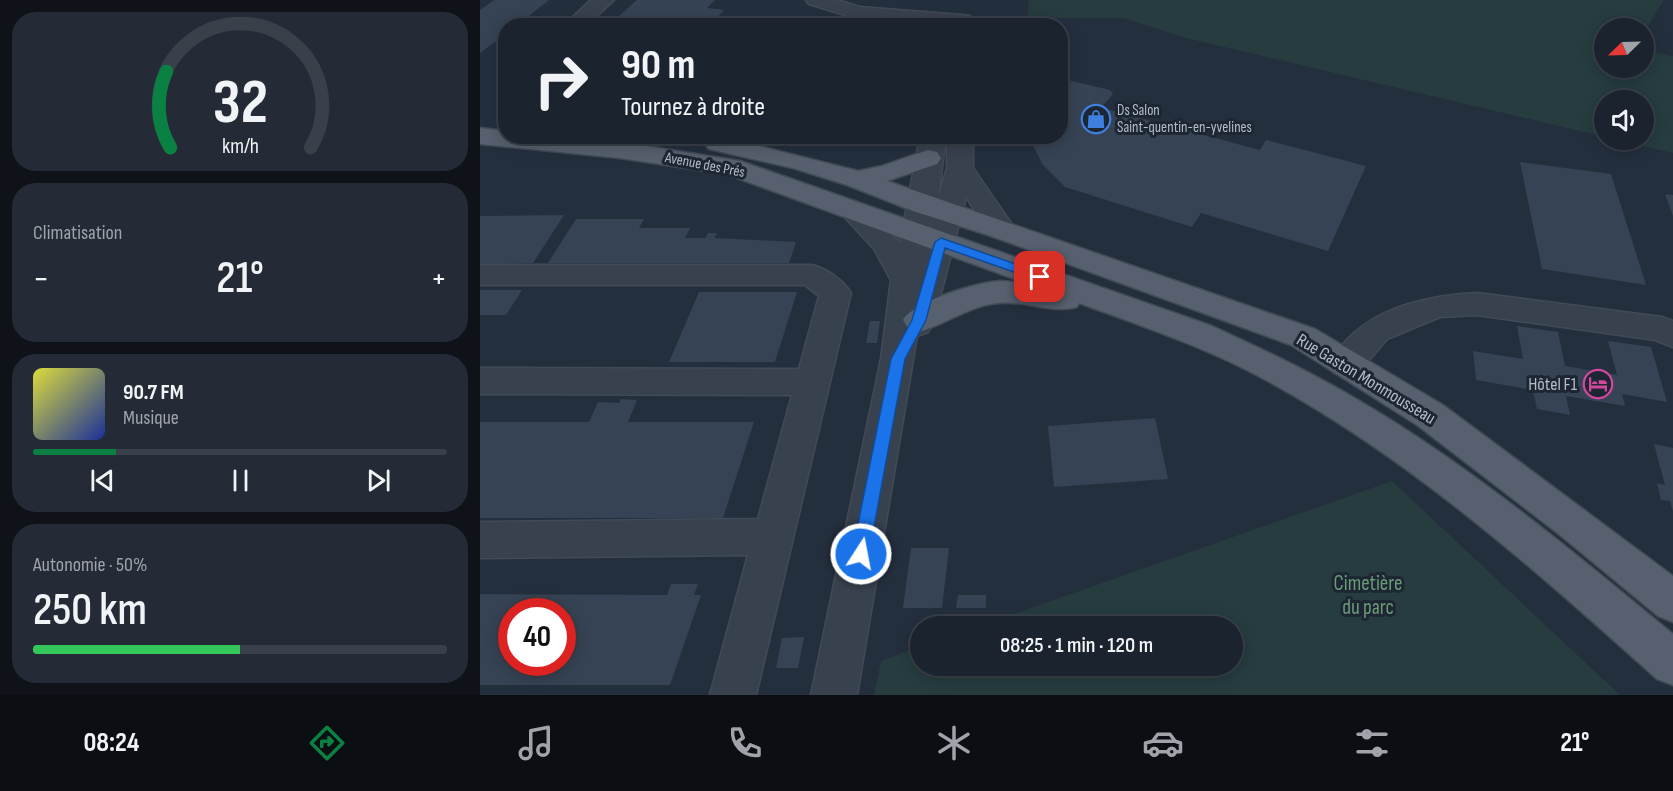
<!DOCTYPE html>
<html lang="fr">
<meta charset="utf-8">
<style>
:root{--surface:#1b232e;--page:#242b36;--text:#f1f3f6;--muted:#a0a4aa;--line:#39404a;--accent:#0b8043}
body{margin:0;font-family:"Sofia Sans Condensed",sans-serif;background:var(--page);color:var(--text);height:100vh;display:flex;flex-direction:column;font-size:22px;white-space:nowrap}
*{box-sizing:border-box;margin:0}
p{font-size:20px;color:var(--muted)}
.icon{flex:none;width:33px;height:33px;fill:none;stroke:currentColor;stroke-width:2;stroke-linecap:round;stroke-linejoin:round}
.map{position:relative;flex:1;overflow:hidden}
.drawer{display:flex;flex-direction:column;gap:12px;padding:12px;background:#0f1319;width:480px}
.drawer>*{flex:none}
.guide{position:absolute;left:18px;top:18px;width:570px;height:126px;border-radius:24px;box-shadow:0 3px 15px #0003,0 0 0 2px var(--line);background:#1b232e;color:var(--text);overflow:hidden}
.needle{width:39px;rotate:247deg}
.fabs{position:absolute;left:1114px;top:18px;display:grid;gap:12px}
.fabs a{display:grid;place-items:center;width:60px;height:60px;border-radius:50%;background:var(--surface);box-shadow:0 3px 15px #0003,0 0 0 2px var(--line);font-size:30px}
.speed{position:absolute;left:18px;top:598px;display:flex;gap:12px;font-size:30px;font-weight:700;text-align:center}
.speed>*{display:grid;place-content:center;width:78px;height:78px;border-radius:50%;background:var(--surface);box-shadow:0 3px 15px #0003,0 0 0 2px var(--line);line-height:1}
.speed .limit{border:9px solid #d22;background:#fff;color:#111}
.pin{position:absolute;display:grid;place-items:center;width:51px;height:51px;color:#fff;margin:-26px;border-radius:12px;box-shadow:0 3px 9px #0006}
.me{position:absolute;width:66px;margin:-33px;rotate:11deg;stroke-linejoin:round;filter:drop-shadow(0 0 4px #0008)}
.turn{display:flex;align-items:center;gap:21px;height:126px;padding:0 24px;font-size:27px}
.turn .icon{width:78px;height:78px;stroke-width:2.5}
.turn b{display:block;font-size:42px;line-height:51px}
.big{font-size:45px;font-weight:600;line-height:1.1}
.drawer .card{flex:1;display:flex;flex-direction:column;justify-content:center;gap:9px;min-width:0;padding:0 21px;border-radius:24px;background:var(--page)}
.drawer .dial{align-items:center;gap:0}
.dial svg{height:156px;overflow:visible;fill:none;stroke:var(--line);stroke-width:7;stroke-linecap:round;text-anchor:middle}
.dial text{fill:var(--text);stroke:none}
.song{display:flex;align-items:center;gap:18px}
.cover{width:72px;height:72px;border-radius:9px;background:linear-gradient(135deg,hsl(60 70% 55%),hsl(230 70% 35%))}
.played{height:6px;border-radius:3px;background:linear-gradient(90deg,var(--accent) 20%,var(--line) 20%)}
.keys{display:flex;justify-content:space-around;direction:ltr}
.heat{display:flex;justify-content:space-between;align-items:center;font-size:33px;direction:ltr}
.charge{height:9px;border-radius:4px;background:linear-gradient(90deg,#34c759 50%,var(--line) 0)}
.trip{position:absolute;left:430px;top:616px;width:333px;height:60px;border-radius:30px;background:var(--surface);box-shadow:0 3px 15px #0003,0 0 0 2px var(--line);font-weight:600;line-height:60px;text-align:center}
.tabs{display:flex;height:96px;justify-content:space-around;align-items:center;background:#0b0e12;color:var(--muted)}
.tabs .icon{width:42px;height:42px}
.tabs .selected{color:var(--accent)}
.tabs b{font-size:27px;color:var(--text)}
main{display:flex;flex:1;min-height:0}
.map>svg:first-child{display:block}
.green{fill:#263c3f}
.building{fill:#364354;fill-rule:evenodd}
.lines{fill:none;stroke-linecap:round;stroke-linejoin:round}
.minor-casing{stroke:#414a57;stroke-width:3}
.major-casing{stroke:#414a57;stroke-width:3}
.minor{fill:#38414e;fill-rule:evenodd}
.major{fill:#56606e;fill-rule:evenodd}
.route{fill:#1a73e8;stroke:#114b97;stroke-width:1.5}
.labels{text-anchor:middle;dominant-baseline:central;stroke-width:6;stroke-linejoin:round;paint-order:stroke}
.far-poi-label{font-size:15px;fill:#b4bcc9;stroke:#1d2633;text-anchor:start}
.far-street-label{font-size:15px;fill:#b4bcc9;stroke:#1d2633}
.street-label{font-size:18px;fill:#b4bcc9;stroke:#1d2633}
.poi-label{font-size:18px;fill:#b4bcc9;stroke:#1d2633;text-anchor:end}
.near-park-label{font-size:21px;fill:#6b9a76;stroke:#1d2633}
</style>
<main>
<section class="drawer">
<div class="card dial"><svg viewBox="0 0 100 80">
<path d="M14 69A42 42 0 1 1 86 69"/>
<path d="M14 69A42 42 0 0 1 12 30" stroke="#0b8043"/>
<text x="50" y="56" font-size="32" font-weight="700">32</text>
<text x="50" y="72" font-size="11">km/h</text>
</svg></div>
<div class="card"><p>Climatisation</p>
<div class="heat"><a>−</a><b class="big">21°</b><a>+</a></div>
</div>
<div class="card">
<div class="song"><i class="cover"></i><div><b>90.7 FM</b><p>Musique</p></div></div>
<div class="played"></div>
<div class="keys"><svg class="icon" aria-label="previous" viewBox="0 0 24 24"><path d="M18 5L8 12l10 7zM5 5v14"/></svg><svg class="icon" aria-label="pause" viewBox="0 0 24 24"><path d="M8 5v14M16 5v14"/></svg><svg class="icon" aria-label="next" viewBox="0 0 24 24"><path d="M6 5l10 7-10 7zM19 5v14"/></svg></div>
</div>
<div class="card"><p>Autonomie · 50%</p><b class="big">250 km</b><div class="charge"></div></div>
</section>
<div class="map">
<svg width="1193" height="695" viewBox="0 0 1193 695">
<rect width="100%" height="100%" fill="#242f3e"/>
<g class="green">
<path d="M 549,0 L 1184,0 L 1164,32 L 1164,28 L 1125,28 L 1125,68 L 1164,68 L 1164,50 L 1193,56 L 1193,153 L 1137,140 L 1164,140 L 1164,100 L 1125,100 L 1125,137 L 706,38 L 643,18 L 547,18 Z"/>
<path d="M 912,481 L 1140,695 L 394,695 L 401,661 L 441,646 L 441,666 L 753,666 L 753,627 L 497,627 Z"/>
</g>
<g class="building">
<path d="M 14,0 L 69,0 L 36,26 L 26,26 L 26,34 L 0,53 L 0,10 Z"/>
<path d="M 157,0 L 235,0 L 227,8 L 244,10 L 229,26 L 128,26 Z"/>
<path d="M 588,80 L 630,90 L 633,94 L 621,108 L 626,109 L 780,150 L 786,140 L 886,166 L 848,251 L 721,213 L 712,227 L 585,187 L 563,165 L 548,136 L 580,136 L 580,82 Z"/>
<path d="M 1040,162 L 1131,174 L 1166,285 L 1062,269 Z"/>
<path d="M 1185,194 L 1193,195 L 1193,216 Z"/>
<path d="M 84,215 L 53,263 L 0,264 L 0,216 Z"/>
<path d="M 96,219 L 164,219 L 159,228 L 210,228 L 205,238 L 225,238 L 228,233 L 237,233 L 234,238 L 316,242 L 309,263 L 68,263 Z"/>
<path d="M 0,290 L 42,290 L 26,315 L 0,315 Z"/>
<path d="M 219,292 L 317,292 L 295,362 L 189,362 Z"/>
<path d="M 390,321 L 400,321 L 397,343 L 386,343 Z"/>
<path d="M 1037,326 L 1078,332 L 1085,366 L 1137,375 L 1128,341 L 1171,347 L 1187,402 L 1142,394 L 1145,406 L 1086,396 L 1090,415 L 1057,409 L 1053,390 L 996,380 L 993,351 L 1043,359 Z"/>
<path d="M 141,399 L 157,400 L 148,422 L 274,422 L 243,518 L 0,518 L 0,422 L 109,422 L 118,402 L 139,403 Z"/>
<path d="M 675,418 L 688,479 L 574,487 L 568,426 Z"/>
<path d="M 1174,444 L 1193,448 L 1193,511 L 1190,501 L 1181,500 L 1177,483 L 1185,485 Z"/>
<path d="M 431,548 L 469,548 L 462,608 L 423,608 Z"/>
<path d="M 191,584 L 218,584 L 214,595 L 221,595 L 190,685 L 0,685 L 0,594 L 187,595 ZM 32,612 L 82,612 L 82,663 L 32,663 Z"/>
<path d="M 478,595 L 506,595 L 506,608 L 476,608 Z"/>
<path d="M 324,637 L 318,668 L 296,668 L 302,638 Z"/>
</g>
<g class="lines">
<g class="minor-casing">
<g id="minor">
<path d="M 111,0 L 134,0 L 106,26 L 83,26 Z"/>
<path d="M 326,0 L 357,0 L 380,7 L 482,15 L 490,16 L 493,21 L 490,26 L 378,19 L 329,4 Z"/>
<path d="M 440,136 L 466,136 L 458,199 L 467,168 L 467,136 L 493,136 L 493,168 L 535,229 L 531,236 L 521,238 L 511,236 L 486,197 L 453,324 L 448,332 L 437,336 L 377,695 L 331,695 L 401,359 L 411,280 L 394,249 L 359,211 L 363,205 L 373,202 L 383,205 L 420,243 Z"/>
<path d="M 0,265 L 332,265 C 347,269 362,279 371,293 L 276,695 L 230,695 L 268,555 L 0,558 L 0,522 L 278,519 L 312,395 L 0,394 L 0,368 L 319,369 L 339,296 L 325,285 L 0,285 Z"/>
<path d="M 997,293 L 1182,317 L 1193,321 L 1193,347 L 1175,340 L 997,315 L 960,317 L 907,339 L 878,373 L 866,377 L 854,373 L 849,364 C 879,310 941,296 997,293 Z"/>
</g>
</g>
<g class="major-casing">
<g id="major">
<path d="M 0,128 L 26,131 L 26,136 L 82,136 L 140,142 L 260,161 L 732,326 C 782,349 831,372 878,400 C 991,466 1092,551 1193,634 L 1193,685 L 1177,679 C 1054,569 930,458 784,379 C 725,347 662,326 599,303 L 597,307 C 571,314 544,300 518,303 C 489,306 466,324 439,332 L 428,328 L 423,320 C 434,301 498,282 520,281 C 529,281 539,283 548,284 L 246,174 L 140,158 L 0,144 Z"/>
<path d="M 239,136 L 378,171 L 402,166 L 448,150 L 457,152 L 461,158 L 457,164 L 407,181 L 835,329 L 963,405 L 1193,576 L 1193,622 L 1178,616 L 1080,535 L 937,425 L 811,345 L 511,236 L 433,211 L 367,185 L 313,168 L 229,149 L 225,144 L 229,139 Z"/>
</g>
</g>
<use href="#minor" class="minor"/>
<use href="#major" class="major"/>
</g>
<path class="route" d="M 461,238 L 564,274 L 566,277 L 560,281 L 465,248 L 446,320 L 425,359 L 389,554 L 387,559 L 381,562 L 375,559 L 372,554 L 411,359 L 432,320 L 455,242 Z"/>
<defs>
<g id="shop-ring" transform="scale(1.5)"><circle r="9.5" fill="#1d2633" stroke="#3f7fe0" stroke-width="1.5"/><path d="M-5-2.5h2.3a2.7 3.5 0 0 1 5.4 0H5L5.5 6h-11ZM-1.5-2.5h3a1.5 2.3 0 0 0-3 0Z" fill="#3f7fe0"/></g>
<g id="hotel-ring" transform="scale(1.5)"><circle r="9.5" fill="#1d2633" stroke="#d1479c" stroke-width="1.5"/><path d="M-6-4.5h1.5V1H6V5H4.5V3h-9V5H-6ZM-4 0a1.8 1.8 0 1 1 3.6 0ZM.5 0V-2.5h3Q6-2.5 6 0Z" fill="#d1479c"/></g>
</defs>
<g fill-rule="evenodd">
<use href="#shop-ring" x="616" y="119"/>
<use href="#hotel-ring" x="1118" y="384"/>
</g>
<g class="labels">
<g class="far-poi-label">
<text x="637" y="110">Ds Salon<tspan x="637" dy="17">Saint-quentin-en-yvelines</tspan></text>
</g>
<g class="far-street-label">
<text transform="translate(225 165) rotate(11)">Avenue des Prés</text>
</g>
<g class="street-label">
<text transform="translate(886 379) rotate(31)">Rue Gaston Monmousseau</text>
</g>
<g class="poi-label">
<text x="1097" y="384">Hôtel F1</text>
</g>
<g class="near-park-label">
<text x="888" y="583">Cimetière<tspan x="888" dy="24">du parc</tspan></text>
</g>
</g>
</svg>
<div class="fabs">
<a><svg class="needle" viewBox="-14 -14 28 28"><path d="M0-13l5 13h-10z" fill="#e53935"/><path d="M0 13l5-13h-10z" fill="#a0a4aa"/></svg></a>
<a><svg class="icon" aria-label="sound" viewBox="0 0 24 24"><path d="M4 9h4l5-4v14l-5-4H4zM17 9q2 3 0 6"/></svg></a>
</div>
<div class="speed"><div class="limit">40</div></div>
<div class="pin" style="left:560px;top:277px;background:#d93025"><svg class="icon" aria-label="arrive" viewBox="0 0 24 24"><path d="M6 21V4h12l-3 4 3 4H6"/></svg></div>
<svg class="me" style="left:381px;top:554px" viewBox="-20 -20 40 40"><circle r="17" fill="#1a73e8" stroke="#fff" stroke-width="3"/><path d="M0-11L8 9 0 5-8 9z" fill="#fff"/></svg>
<div class="trip">08:25 · 1 min · 120 m</div>
<div class="guide">
<div class="turn"><svg class="icon" aria-label="right" viewBox="0 0 24 24"><path d="M7 20v-9h11M14 6l5 5-5 5"/></svg><div><b>90 m</b>Tournez à droite</div></div>
</div>
</div>
</main>
<nav class="tabs">
<b>08:24</b>
<svg class="icon selected" aria-label="directions" viewBox="0 0 24 24"><path d="M12 3l9 9-9 9-9-9zM9 14v-3h6M13 9l2 2-2 2"/></svg>
<svg class="icon" aria-label="music" viewBox="0 0 24 24"><path d="M9 18V5l10-2v13"/><circle cx="6" cy="18" r="3"/><circle cx="16" cy="16" r="3"/></svg>
<svg class="icon" aria-label="phone" viewBox="0 0 24 24"><path d="M5 4h4l2 5-3 2q2 4 5 5l2-3 5 2v4C11 20 4 13 5 4z"/></svg>
<svg class="icon" aria-label="climate" viewBox="0 0 24 24"><path d="M12 3v18M4 7l16 10M4 17L20 7"/></svg>
<svg class="icon" aria-label="car" viewBox="0 0 24 24"><path d="M5 17H2v-5l4-1 3-4h7l3 4 3 1v5h-3M9 17h6M6 11h13"/><circle cx="7" cy="17" r="2"/><circle cx="17" cy="17" r="2"/></svg>
<svg class="icon" aria-label="filters" viewBox="0 0 24 24"><path d="M4 7h16M4 17h16"/><circle cx="9" cy="7" r="2"/><circle cx="15" cy="17" r="2"/></svg>
<b>21°</b>
</nav>
